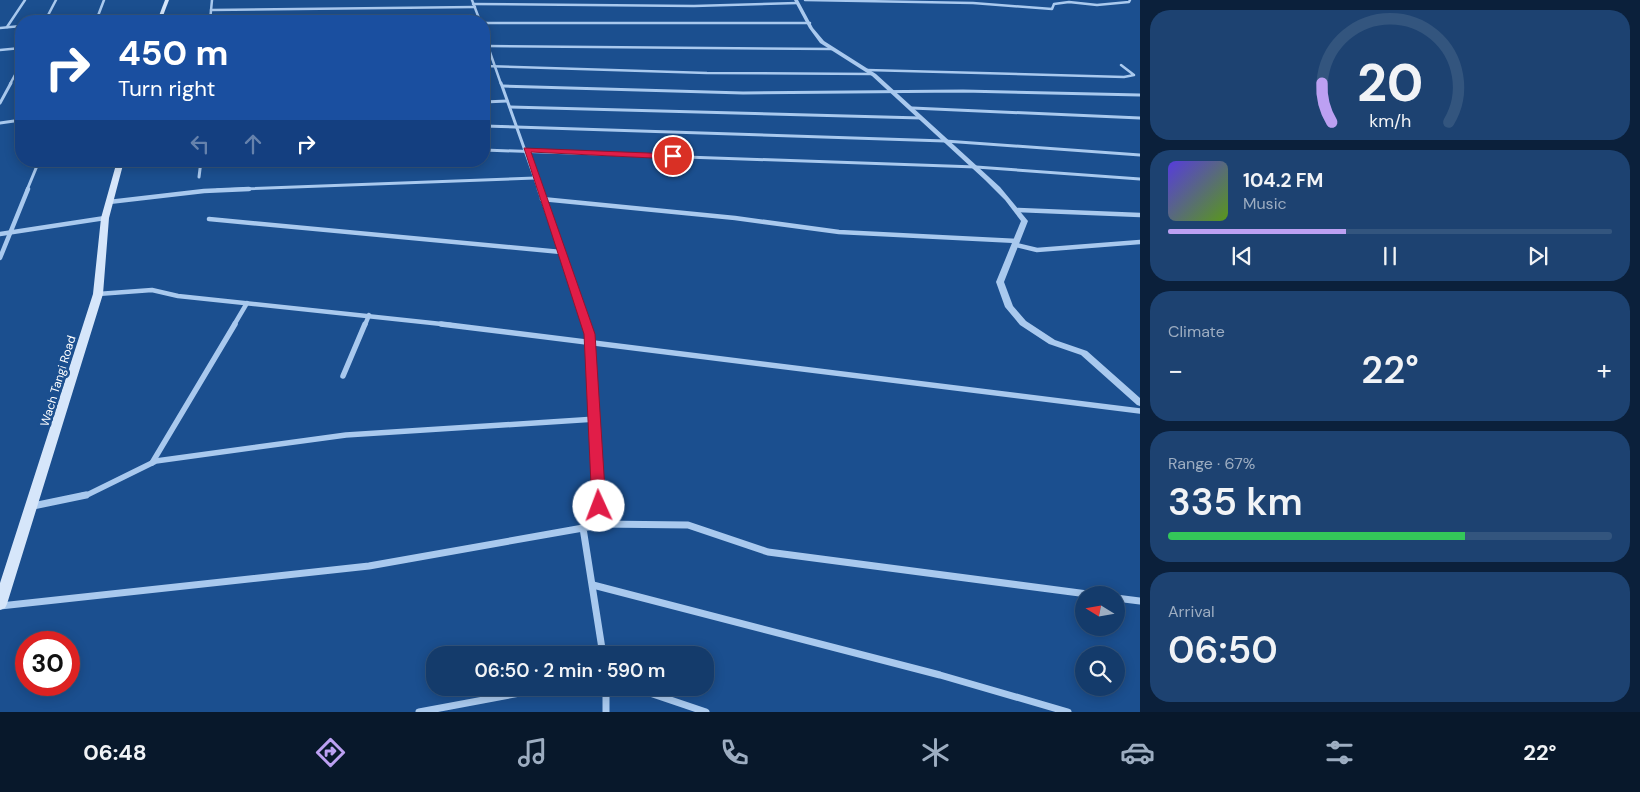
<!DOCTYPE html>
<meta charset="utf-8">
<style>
:root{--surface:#143b6b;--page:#1d4271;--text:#f1f3f6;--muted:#9dadc1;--line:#33557e;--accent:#bca0f2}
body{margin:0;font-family:"DM Sans",sans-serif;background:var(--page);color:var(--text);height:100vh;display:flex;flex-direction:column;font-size:19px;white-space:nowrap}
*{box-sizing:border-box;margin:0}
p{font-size:16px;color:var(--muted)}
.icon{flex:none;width:28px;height:28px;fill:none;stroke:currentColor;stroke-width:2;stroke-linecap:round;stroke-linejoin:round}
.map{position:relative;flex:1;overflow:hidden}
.sheet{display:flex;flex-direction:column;gap:10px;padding:10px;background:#0b203b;width:500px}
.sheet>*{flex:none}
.hud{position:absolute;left:15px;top:15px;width:475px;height:152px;border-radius:20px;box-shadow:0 2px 12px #0003,0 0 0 1px var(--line);background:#1a4fa0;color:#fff;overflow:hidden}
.needle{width:32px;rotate:281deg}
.buttons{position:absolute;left:1075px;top:586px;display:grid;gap:10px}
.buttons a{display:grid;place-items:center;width:50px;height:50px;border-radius:50%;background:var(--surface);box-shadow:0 2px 12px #0003,0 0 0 1px var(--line);font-size:25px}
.speed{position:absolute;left:15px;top:631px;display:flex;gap:10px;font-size:25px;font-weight:700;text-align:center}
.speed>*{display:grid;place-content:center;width:65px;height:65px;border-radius:50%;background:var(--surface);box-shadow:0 2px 12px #0003,0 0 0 1px var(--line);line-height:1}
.speed .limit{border:8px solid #d22;background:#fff;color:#111}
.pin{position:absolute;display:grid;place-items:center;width:42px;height:42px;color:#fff;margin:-21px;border:2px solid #fff;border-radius:50%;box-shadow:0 1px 5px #0007}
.me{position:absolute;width:55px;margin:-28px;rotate:358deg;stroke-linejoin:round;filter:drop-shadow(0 0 4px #0008)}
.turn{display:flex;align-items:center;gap:18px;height:105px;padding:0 20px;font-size:22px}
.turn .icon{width:65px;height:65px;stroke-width:2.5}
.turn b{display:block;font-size:35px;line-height:42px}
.lanes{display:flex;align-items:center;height:48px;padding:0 20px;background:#0003;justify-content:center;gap:25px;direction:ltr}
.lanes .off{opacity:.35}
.big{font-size:38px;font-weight:600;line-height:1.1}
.sheet .widget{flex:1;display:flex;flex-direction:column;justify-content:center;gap:8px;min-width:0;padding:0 18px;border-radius:20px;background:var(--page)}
.sheet .dial{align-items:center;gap:0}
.dial svg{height:130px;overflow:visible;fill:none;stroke:var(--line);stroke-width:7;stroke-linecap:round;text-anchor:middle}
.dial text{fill:var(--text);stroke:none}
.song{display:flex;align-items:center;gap:15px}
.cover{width:60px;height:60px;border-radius:8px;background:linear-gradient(135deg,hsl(250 70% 55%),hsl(90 70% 35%))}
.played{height:5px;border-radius:2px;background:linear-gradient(90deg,var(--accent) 40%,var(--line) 40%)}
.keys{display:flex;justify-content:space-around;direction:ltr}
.heat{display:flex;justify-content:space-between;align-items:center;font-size:28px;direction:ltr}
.charge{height:8px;border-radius:4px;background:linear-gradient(90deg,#34c759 67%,var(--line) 0)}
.trip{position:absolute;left:426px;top:646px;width:288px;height:50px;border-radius:20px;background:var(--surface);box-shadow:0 2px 12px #0003,0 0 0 1px var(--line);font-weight:600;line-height:50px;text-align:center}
.tab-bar{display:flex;height:80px;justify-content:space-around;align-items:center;background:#08182b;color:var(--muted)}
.tab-bar .icon{width:35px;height:35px}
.tab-bar .on{color:var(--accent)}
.tab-bar b{font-size:22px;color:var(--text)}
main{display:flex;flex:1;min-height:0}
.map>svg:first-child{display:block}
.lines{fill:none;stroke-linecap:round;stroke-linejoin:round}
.minor-far4{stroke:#a9c9ee;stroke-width:2.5}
.minor-far3{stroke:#a9c9ee;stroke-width:3}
.minor-far2{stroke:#a9c9ee;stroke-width:4.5}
.minor-far1{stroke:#a9c9ee;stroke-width:5.5}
.minor{stroke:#a9c9ee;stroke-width:7}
.tertiary{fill:#a9c9ee;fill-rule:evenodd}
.secondary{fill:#d6e6fa;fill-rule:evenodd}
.route{fill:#e11d48;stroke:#92132f}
.labels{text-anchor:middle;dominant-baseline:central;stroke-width:5;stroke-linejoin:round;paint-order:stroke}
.street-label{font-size:12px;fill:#fff;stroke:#1b4f8f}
</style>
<main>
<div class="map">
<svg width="1140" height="712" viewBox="0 0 1140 712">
<rect width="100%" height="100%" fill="#1b4f8f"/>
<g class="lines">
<g class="minor-far4">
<path d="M 472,0 L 480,21"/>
<path d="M 805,0 L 973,3 L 1052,9 L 1054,4 L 1069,2 L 1097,5 L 1129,2 L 1130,0"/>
<path d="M 473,4 L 694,6 L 797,3"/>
<path d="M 211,10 L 475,7"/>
<path d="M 45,21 L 56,0"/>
<path d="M 96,21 L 104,0"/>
<path d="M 210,21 L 212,0"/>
<path d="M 484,23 L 810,23"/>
<path d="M 7,27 L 25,0"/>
<path d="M 0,28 L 21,26"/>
<path d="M 484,35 L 501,84"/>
<path d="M 488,46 L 832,49"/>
<path d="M 0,50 L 21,48"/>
<path d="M 484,66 L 707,73 L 872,74"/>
<path d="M 867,70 L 1124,77 L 1134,75 L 1121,65"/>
<path d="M 10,84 L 21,64"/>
</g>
<g class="minor-far3">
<path d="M 501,83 L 539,190"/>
<path d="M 503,86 L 743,93 L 963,91 L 1140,95"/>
<path d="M 484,102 L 507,101"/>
<path d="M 0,103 L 11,83"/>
<path d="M 510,107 L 921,118"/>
<path d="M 912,108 L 1140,118"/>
<path d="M 0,123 L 21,120"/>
<path d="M 484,126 L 945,141 L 1140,155"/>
<path d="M 484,150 L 976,167 L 1140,179"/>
<path d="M 199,177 L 201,161"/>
<path d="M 27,190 L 39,161"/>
<path d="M 217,190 L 535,178"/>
</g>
<g class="minor-far2">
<path d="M 539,189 L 587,325"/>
<path d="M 542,199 L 735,218 L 839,232 L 1017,241"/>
<path d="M 109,202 L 204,191 L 249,189"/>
<path d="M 1018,210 L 1140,215"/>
<path d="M 209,219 L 561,252"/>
<path d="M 0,234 L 105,218"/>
<path d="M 1016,245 L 1037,250 L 1140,242"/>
<path d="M 0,258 L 28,189"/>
<path d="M 98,294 L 152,290 L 178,296 L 451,325"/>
<path d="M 234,325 L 247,303"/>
<path d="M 365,325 L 369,315"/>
</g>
<g class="minor-far1">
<path d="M 441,324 L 1140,411"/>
<path d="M 586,324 L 590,334 L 599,496"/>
<path d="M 343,376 L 365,324"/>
<path d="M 152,463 L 235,324"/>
<path d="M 80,496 L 89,494 L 156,461 L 346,435 L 596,419"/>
</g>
<g class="minor">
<path d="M 598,495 L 600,524 L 583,528 L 603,655"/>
<path d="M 33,506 L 86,495"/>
<path d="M 600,524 L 688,525 L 768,552 L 1095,595"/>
<path d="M 593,585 L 940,675 L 1068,712"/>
<path d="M 1116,598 L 1140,601"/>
<path d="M 0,606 L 369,566 L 583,528"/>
<path d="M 606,688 L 606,712"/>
<path d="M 635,688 L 706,712"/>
<path d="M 419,712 L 547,688"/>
</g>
<path class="tertiary" d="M 794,0 L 798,0 L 813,28 L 824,41 L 876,74 L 1000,187 L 1028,221 L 1004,282 L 1013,306 L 1026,321 L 1055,340 L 1087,351 L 1140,398 L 1140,406 L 1137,405 L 1081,355 L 1049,344 L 1020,325 L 1005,307 L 996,282 L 1021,221 L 1005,200 L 985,180 L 872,76 L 820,43 L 809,28 Z"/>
<g class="secondary">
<path d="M 165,0 L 169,0 L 161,21 L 157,21 Z"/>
<path d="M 117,161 L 124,161 L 109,218 L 103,294 L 7,604 L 5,608 L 0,610 L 0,583 L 93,294 L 101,218 Z"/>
</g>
</g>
<path class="route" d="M 524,148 L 673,154 L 677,156 L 673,159 L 531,152 L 595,334 L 606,506 L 604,509 L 594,509 L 592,506 L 584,334 Z"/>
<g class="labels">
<g class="street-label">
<text transform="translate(58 381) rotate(-73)">Wach Tangi Road</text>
</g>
</g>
</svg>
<div class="buttons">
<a><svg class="needle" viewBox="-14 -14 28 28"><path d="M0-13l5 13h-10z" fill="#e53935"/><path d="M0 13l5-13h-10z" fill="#9dadc1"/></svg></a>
<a><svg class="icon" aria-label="search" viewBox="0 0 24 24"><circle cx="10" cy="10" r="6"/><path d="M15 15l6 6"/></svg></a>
</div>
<div class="speed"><div class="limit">30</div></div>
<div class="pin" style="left:673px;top:156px;background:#d93025"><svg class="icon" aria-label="arrive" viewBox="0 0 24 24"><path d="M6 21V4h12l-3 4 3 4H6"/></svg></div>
<svg class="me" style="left:599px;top:506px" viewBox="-20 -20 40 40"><circle r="19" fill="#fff"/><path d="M0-13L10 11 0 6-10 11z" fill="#e11d48"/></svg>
<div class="trip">06:50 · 2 min · 590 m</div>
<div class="hud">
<div class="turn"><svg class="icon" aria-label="right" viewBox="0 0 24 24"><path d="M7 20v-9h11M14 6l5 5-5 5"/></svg><div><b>450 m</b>Turn right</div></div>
<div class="lanes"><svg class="icon off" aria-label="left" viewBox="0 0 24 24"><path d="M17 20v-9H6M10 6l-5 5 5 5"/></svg><svg class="icon off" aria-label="ahead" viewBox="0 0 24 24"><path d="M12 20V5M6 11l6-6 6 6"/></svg><svg class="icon" aria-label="right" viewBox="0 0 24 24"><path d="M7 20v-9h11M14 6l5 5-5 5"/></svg></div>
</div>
</div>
<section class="sheet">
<div class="widget dial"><svg viewBox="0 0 100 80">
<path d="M14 69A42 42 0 1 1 86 69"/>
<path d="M14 69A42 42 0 0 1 8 45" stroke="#bca0f2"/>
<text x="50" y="56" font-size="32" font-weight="700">20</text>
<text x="50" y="72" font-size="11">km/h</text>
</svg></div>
<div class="widget">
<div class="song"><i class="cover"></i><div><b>104.2 FM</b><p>Music</p></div></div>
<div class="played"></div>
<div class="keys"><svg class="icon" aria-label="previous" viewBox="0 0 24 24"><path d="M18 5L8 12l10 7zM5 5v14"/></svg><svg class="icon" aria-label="pause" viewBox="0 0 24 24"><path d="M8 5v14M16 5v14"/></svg><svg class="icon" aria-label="next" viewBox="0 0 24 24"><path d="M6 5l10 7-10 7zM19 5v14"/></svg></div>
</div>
<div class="widget"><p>Climate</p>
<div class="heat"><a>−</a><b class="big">22°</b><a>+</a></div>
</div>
<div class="widget"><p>Range · 67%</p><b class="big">335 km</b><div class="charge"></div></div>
<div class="widget"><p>Arrival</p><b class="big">06:50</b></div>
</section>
</main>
<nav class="tab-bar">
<b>06:48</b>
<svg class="icon on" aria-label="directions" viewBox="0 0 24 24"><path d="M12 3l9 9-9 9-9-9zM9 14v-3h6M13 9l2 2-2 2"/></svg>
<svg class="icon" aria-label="music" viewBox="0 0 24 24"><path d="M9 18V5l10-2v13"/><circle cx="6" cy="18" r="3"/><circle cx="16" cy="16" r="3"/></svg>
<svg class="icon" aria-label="phone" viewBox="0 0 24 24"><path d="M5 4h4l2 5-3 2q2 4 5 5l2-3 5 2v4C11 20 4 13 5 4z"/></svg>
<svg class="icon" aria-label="climate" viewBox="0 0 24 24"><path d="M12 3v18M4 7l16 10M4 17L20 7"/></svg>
<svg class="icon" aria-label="car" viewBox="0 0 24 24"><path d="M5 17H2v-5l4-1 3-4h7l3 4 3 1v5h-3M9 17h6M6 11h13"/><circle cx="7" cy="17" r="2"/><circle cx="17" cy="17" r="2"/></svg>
<svg class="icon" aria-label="filters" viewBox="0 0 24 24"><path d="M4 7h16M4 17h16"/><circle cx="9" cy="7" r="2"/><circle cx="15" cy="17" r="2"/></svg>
<b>22°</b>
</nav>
